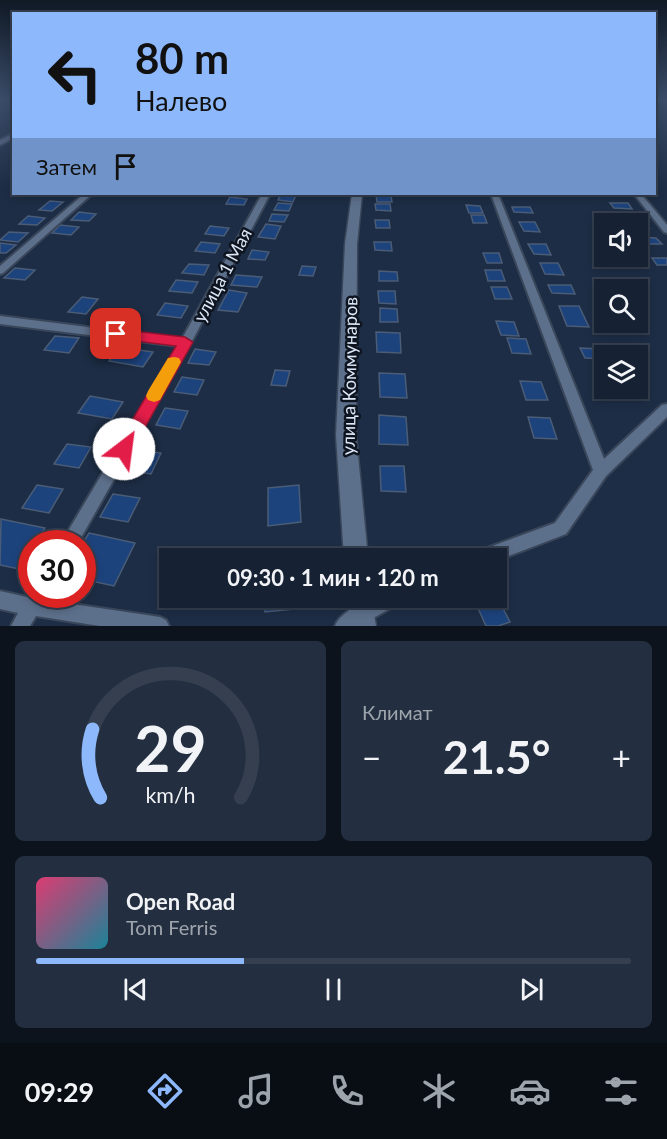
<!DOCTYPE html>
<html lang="ru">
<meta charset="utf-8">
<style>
:root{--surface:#162234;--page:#232f40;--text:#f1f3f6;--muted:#9ea4ac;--line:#353f4f;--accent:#8db9fc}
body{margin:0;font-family:Lato,sans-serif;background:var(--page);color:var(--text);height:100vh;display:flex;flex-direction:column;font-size:22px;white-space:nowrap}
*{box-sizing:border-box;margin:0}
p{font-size:20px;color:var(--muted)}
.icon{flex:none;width:33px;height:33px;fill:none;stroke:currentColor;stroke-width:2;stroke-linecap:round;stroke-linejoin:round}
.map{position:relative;height:626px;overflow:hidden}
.details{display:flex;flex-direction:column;gap:15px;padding:15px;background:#0c131d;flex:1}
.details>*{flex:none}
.guide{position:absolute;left:12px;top:12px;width:644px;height:183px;border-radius:0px;box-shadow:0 3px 9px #0003,0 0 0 2px var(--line);background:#8db9fc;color:#111;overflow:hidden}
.tools{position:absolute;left:594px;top:213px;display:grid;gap:12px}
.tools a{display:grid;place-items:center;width:54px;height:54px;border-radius:0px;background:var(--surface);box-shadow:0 3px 9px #0003,0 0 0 2px var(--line);font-size:30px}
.speed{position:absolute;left:18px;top:530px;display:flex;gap:12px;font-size:30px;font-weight:700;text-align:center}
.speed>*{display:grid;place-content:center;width:78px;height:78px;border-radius:50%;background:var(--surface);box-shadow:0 3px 9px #0003,0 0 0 2px var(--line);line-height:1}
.speed .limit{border:9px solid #d22;background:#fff;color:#111}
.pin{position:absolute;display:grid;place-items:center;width:51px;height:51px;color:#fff;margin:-26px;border-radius:12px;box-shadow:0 3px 9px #0006}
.me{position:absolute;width:66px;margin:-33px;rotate:30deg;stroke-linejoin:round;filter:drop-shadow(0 0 4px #0008)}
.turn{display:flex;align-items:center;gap:21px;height:126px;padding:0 24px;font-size:27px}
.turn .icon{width:78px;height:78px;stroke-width:2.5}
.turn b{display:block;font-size:42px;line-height:51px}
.then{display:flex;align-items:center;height:57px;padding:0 24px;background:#0003;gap:12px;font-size:22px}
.big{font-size:45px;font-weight:700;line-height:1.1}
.details .widget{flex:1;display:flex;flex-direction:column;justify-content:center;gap:9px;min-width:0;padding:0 21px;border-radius:9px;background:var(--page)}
.details .dial{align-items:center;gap:0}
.dial svg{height:156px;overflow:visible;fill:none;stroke:var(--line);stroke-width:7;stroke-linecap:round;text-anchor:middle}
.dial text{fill:var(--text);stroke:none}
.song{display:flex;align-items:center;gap:18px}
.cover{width:72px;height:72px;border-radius:9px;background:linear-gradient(135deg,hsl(340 70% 55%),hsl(190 70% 35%))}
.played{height:6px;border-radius:3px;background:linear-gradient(90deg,var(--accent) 35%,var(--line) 35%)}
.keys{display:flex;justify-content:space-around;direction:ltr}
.heat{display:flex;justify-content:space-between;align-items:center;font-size:33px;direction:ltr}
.details .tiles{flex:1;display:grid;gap:15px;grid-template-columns:1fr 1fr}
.widget:last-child{grid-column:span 2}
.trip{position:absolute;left:159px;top:548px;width:348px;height:60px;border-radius:0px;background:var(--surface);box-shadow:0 3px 9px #0003,0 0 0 2px var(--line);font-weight:700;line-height:60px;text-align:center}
.tabs{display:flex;height:96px;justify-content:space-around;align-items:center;background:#090e15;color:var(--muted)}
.tabs .icon{width:42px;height:42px}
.tabs .active{color:var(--accent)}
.tabs b{font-size:27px;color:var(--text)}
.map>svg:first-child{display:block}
.building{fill:#1d437d;stroke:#4a5c76;stroke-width:1.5}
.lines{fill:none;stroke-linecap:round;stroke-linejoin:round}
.street-casing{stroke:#3a475b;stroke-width:4}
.secondary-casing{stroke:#3a475b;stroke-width:3}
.street{fill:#5d708b;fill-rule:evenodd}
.secondary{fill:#5d708b;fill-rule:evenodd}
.route{fill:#e11d48;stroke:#92132f;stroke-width:1.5}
.slow{fill:#f59e0b}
.labels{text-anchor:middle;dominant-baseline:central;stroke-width:5;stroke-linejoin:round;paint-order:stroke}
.street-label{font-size:18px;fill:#dce7f7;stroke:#0e1520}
</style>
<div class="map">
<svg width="667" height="626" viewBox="0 0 667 626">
<rect width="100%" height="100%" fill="#1d2d45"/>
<g class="building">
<path d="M 281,194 L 296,195 L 293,202 L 278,200 Z"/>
<path d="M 376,195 L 391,196 L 392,202 L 377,202 Z"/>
<path d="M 230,197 L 247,199 L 244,205 L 226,204 Z"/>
<path d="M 50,201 L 63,202 L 52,211 L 39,210 Z"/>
<path d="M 278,203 L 292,204 L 289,211 L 274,210 Z"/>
<path d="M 610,203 L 628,203 L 632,209 L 614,208 Z"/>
<path d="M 375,204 L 390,204 L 391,211 L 376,210 Z"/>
<path d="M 466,205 L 480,206 L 483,213 L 469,213 Z"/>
<path d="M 512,207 L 530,207 L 533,213 L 514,212 Z"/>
<path d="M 79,212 L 96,214 L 89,221 L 71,220 Z"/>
<path d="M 272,214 L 288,215 L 284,222 L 269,221 Z"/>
<path d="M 471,215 L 484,215 L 487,223 L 473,223 Z"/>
<path d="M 620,215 L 639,216 L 649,228 L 638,227 L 638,224 L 626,224 Z"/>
<path d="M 28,216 L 45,218 L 37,225 L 19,224 Z"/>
<path d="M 375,220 L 389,220 L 390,228 L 376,228 Z"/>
<path d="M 519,222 L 535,222 L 540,232 L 524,231 Z"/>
<path d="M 266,224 L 281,226 L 275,239 L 258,237 Z"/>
<path d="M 60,225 L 79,227 L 71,235 L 52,233 Z"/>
<path d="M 210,226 L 229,228 L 224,236 L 205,234 Z"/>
<path d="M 9,232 L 28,233 L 18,242 L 0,240 Z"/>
<path d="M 638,237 L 656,238 L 662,244 L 641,244 Z"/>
<path d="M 201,242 L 220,244 L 215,253 L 195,251 Z"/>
<path d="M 374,242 L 391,242 L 392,251 L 375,250 Z"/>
<path d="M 0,243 L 16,245 L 6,253 L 0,253 Z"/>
<path d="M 528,244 L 546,244 L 551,255 L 534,254 Z"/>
<path d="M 252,250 L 269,252 L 265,260 L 248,259 Z"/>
<path d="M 483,253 L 499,253 L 502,263 L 487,263 Z"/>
<path d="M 652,258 L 667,258 L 667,265 L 657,265 Z"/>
<path d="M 540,263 L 558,263 L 564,275 L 545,274 Z"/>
<path d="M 189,264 L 209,265 L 204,275 L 182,273 Z"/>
<path d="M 302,266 L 316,267 L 313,276 L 299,275 Z"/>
<path d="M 15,268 L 35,270 L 25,280 L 4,278 Z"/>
<path d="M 485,270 L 501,270 L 505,281 L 488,281 Z"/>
<path d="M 379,271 L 397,272 L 398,281 L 379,281 Z"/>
<path d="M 236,275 L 262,277 L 257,287 L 231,285 Z"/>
<path d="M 176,280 L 198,282 L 192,293 L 169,291 Z"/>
<path d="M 548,285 L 571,285 L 575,294 L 552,293 Z"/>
<path d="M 491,287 L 507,287 L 512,299 L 495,299 Z"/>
<path d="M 229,290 L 247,293 L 238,312 L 218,310 Z"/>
<path d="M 378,291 L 395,291 L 396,304 L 379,303 Z"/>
<path d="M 82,297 L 98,299 L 86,314 L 68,312 Z"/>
<path d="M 165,303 L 188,306 L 181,318 L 157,315 Z"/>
<path d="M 559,306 L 579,306 L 589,327 L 567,326 Z"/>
<path d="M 380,308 L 397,309 L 398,322 L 380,322 Z"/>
<path d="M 496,321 L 514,322 L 519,336 L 501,335 Z"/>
<path d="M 376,332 L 400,333 L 401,353 L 377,352 Z"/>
<path d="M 55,336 L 79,338 L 69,353 L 44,350 Z"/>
<path d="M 507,338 L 526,339 L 531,354 L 512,353 Z"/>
<path d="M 119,347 L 153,352 L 143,367 L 109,361 Z"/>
<path d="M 580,348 L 603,349 L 607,356 L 604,359 L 585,358 Z"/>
<path d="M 195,349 L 216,352 L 209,365 L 188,363 Z"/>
<path d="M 275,370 L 290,371 L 286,386 L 271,385 Z"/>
<path d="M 379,373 L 405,374 L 407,398 L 380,397 Z"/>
<path d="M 182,377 L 204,380 L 197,395 L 174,392 Z"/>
<path d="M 520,381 L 541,382 L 548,400 L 526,400 Z"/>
<path d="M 90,396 L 123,402 L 112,419 L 78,413 Z"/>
<path d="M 165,408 L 188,411 L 180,429 L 156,425 Z"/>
<path d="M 379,415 L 406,417 L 408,445 L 379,444 Z"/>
<path d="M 528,417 L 550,418 L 557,439 L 534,438 Z"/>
<path d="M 67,444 L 91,447 L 79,468 L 54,464 Z"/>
<path d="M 136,450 L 161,453 L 151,474 L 125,470 Z"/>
<path d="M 380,466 L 404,466 L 406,492 L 381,491 Z"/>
<path d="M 37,485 L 63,489 L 49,513 L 22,508 Z"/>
<path d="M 299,485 L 301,522 L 268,526 L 268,488 Z"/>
<path d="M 113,494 L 140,498 L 128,522 L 100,517 Z"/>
<path d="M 1,519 L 45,528 L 35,543 L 32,543 L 32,549 L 19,569 L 0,565 Z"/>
<path d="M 89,533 L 135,543 L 114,586 L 82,579 L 82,544 Z"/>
<path d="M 496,595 L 510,622 L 498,626 L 486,626 L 473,597 L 496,597 Z"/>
<path d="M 265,597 L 294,597 L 294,609 L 265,612 Z"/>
</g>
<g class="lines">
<g class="street-casing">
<g id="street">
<path d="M 663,100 L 667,100 L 667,103 Z"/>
<path d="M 14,133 L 14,138 L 0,145 L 0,140 Z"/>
<path d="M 84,194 L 92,194 L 3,273 L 0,274 L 0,266 Z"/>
<path d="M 262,194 L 270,194 L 191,343 L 78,543 L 61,543 L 178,346 L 0,324 L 0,316 L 182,339 Z"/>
<path d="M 491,194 L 498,194 L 604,459 L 662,405 L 667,404 L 667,417 L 606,476 L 566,534 L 496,561 L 496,558 L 474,558 L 476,552 L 555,523 L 593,470 Z"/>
<path d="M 634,194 L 641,194 L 667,225 L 667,233 L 664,232 Z"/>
<path d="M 32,590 L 32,594 L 48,594 L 45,600 L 160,617 L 166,620 L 169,626 L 100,626 L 36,616 L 30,626 L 11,626 L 18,613 L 0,609 L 0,591 L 27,597 Z"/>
<path d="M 376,597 L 403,597 L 400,603 L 359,626 L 335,626 C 341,611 362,604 376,597 Z"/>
</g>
</g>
<g class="secondary-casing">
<g id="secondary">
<path d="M 352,194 L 362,194 L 357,244 L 356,435 L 368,558 L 344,558 L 336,435 L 345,244 Z"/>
<path d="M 347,597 L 371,597 L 376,626 L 350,626 Z"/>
</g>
</g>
<use href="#street" class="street"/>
<use href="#secondary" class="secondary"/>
</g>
<linearGradient id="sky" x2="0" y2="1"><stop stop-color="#101926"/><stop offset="0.53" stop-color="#3a4c68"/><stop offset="1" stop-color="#3a4c68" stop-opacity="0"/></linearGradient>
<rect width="667" height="188" fill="url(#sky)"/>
<path class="route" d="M 116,329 L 185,337 L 193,342 L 130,454 L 124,456 L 117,454 L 115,449 L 176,346 L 111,338 L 109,334 Z"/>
<path class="slow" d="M 174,357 L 179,358 L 181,362 L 160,400 L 154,402 L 148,400 L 146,396 L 148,391 L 168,358 Z"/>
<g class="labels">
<g class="street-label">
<text transform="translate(222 275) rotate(-62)">улица 1 Мая</text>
<text transform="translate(349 376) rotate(-89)">улица Коммунаров</text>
</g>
</g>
</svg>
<div class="tools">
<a><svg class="icon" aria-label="sound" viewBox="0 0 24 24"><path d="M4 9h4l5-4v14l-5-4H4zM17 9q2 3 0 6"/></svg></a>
<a><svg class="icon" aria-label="search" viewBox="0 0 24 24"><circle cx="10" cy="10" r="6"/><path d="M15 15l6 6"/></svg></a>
<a><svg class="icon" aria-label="layers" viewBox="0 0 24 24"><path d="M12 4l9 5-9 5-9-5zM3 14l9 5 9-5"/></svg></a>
</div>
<div class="speed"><div class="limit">30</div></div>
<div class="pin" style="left:116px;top:334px;background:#d93025"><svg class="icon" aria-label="arrive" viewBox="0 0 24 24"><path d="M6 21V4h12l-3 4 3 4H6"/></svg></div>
<svg class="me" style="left:124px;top:449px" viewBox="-20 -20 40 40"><circle r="19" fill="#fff"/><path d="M0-13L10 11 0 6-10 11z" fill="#e11d48"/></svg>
<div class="trip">09:30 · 1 мин · 120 m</div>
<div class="guide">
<div class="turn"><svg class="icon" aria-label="left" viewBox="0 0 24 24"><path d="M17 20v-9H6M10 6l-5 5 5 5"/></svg><div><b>80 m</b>Налево</div></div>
<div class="then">Затем<svg class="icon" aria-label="arrive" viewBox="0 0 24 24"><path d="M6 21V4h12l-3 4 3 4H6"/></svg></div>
</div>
</div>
<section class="details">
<div class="tiles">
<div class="widget dial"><svg viewBox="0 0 100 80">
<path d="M14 69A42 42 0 1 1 86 69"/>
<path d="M14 69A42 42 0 0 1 10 34" stroke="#8db9fc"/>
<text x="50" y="56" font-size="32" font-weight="700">29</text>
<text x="50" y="72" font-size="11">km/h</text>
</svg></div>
<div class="widget"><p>Климат</p>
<div class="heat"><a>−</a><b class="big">21.5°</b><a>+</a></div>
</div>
<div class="widget">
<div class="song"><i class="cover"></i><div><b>Open Road</b><p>Tom Ferris</p></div></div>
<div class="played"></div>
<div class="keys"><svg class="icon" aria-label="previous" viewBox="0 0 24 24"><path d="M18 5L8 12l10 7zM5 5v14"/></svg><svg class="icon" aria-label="pause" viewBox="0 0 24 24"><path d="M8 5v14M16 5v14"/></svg><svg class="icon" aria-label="next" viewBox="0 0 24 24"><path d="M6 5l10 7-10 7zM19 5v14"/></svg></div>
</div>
</div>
</section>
<nav class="tabs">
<b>09:29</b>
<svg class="icon active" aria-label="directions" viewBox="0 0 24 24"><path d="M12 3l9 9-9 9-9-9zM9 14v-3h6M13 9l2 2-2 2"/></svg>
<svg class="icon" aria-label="music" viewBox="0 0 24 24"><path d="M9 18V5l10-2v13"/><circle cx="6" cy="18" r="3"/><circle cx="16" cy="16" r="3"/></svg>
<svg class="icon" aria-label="phone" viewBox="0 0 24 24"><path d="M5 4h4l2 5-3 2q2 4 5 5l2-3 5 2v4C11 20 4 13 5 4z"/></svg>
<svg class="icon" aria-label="climate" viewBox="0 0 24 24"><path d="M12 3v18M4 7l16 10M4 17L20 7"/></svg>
<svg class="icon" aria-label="car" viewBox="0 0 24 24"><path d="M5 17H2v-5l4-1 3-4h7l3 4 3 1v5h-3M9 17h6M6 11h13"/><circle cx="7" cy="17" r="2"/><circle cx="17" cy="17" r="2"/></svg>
<svg class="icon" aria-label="filters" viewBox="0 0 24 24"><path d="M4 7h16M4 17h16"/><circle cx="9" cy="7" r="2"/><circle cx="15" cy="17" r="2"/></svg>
</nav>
